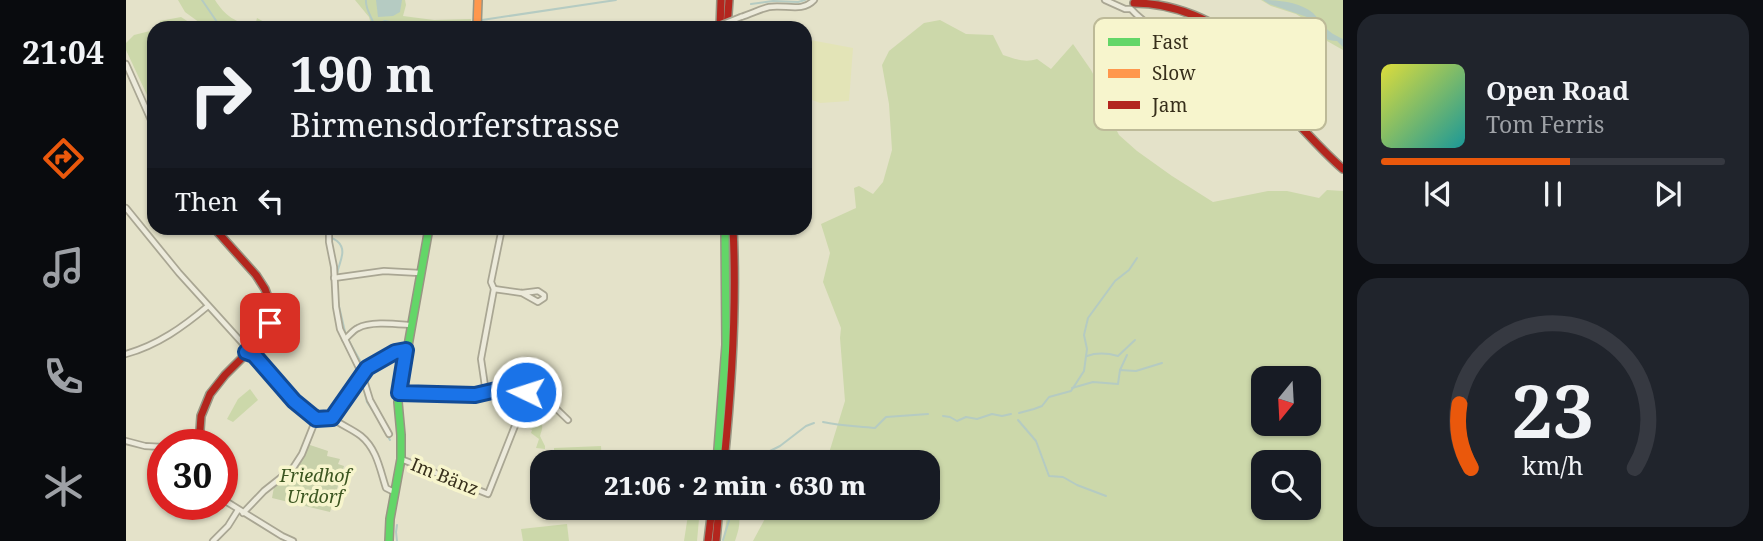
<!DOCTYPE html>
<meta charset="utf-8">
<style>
:root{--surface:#171b24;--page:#20242c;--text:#f1f3f6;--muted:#9ea1a6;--line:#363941;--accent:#ea580c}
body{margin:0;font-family:"Noto Serif",serif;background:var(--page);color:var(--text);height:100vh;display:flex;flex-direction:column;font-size:26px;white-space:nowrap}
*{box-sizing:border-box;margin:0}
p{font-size:23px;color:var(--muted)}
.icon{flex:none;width:38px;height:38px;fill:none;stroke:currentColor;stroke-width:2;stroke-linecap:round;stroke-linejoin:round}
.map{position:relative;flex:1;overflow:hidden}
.drawer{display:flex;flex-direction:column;gap:14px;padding:14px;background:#0d0f14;width:420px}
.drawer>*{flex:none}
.top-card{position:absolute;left:21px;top:21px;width:665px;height:214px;border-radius:21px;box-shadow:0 2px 5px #0004;background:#171b24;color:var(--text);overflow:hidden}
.needle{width:46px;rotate:198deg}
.buttons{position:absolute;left:1125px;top:366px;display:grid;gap:14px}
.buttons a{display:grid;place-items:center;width:70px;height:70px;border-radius:14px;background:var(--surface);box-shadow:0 2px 5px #0004;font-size:35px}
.speed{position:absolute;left:21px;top:429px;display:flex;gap:14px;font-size:35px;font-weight:700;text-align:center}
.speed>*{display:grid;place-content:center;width:91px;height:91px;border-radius:50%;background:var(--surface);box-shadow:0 2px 5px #0004;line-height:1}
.speed .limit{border:10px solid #d22;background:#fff;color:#111}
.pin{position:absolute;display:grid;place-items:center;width:60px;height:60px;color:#fff;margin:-30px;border-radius:14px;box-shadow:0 4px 10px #0006}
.me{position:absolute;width:77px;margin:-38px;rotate:274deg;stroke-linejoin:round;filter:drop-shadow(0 0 5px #0008)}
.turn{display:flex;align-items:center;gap:24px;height:147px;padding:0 28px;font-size:32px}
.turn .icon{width:91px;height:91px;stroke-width:2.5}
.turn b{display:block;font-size:49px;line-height:60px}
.then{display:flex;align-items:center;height:66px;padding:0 28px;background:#0003;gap:14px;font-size:26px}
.drawer .tile{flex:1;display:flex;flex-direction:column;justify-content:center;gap:10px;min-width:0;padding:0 24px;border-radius:21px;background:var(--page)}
.drawer .dial{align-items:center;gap:0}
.dial svg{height:182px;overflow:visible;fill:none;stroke:var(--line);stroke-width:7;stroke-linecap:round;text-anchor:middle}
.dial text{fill:var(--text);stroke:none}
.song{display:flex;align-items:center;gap:21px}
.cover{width:84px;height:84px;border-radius:10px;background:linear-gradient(135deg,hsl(60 70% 55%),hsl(180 70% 35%))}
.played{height:7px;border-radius:4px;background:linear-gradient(90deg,var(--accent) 55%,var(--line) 55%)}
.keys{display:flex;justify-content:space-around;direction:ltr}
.trip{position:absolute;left:404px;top:450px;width:410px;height:70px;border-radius:21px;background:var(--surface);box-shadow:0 2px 5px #0004;font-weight:800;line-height:70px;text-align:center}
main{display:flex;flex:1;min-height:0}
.dock{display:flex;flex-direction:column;width:126px;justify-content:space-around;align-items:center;background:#090b0e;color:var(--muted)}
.dock .icon{width:49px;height:49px}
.dock .current{color:var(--accent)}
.dock b{font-size:32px;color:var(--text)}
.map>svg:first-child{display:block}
.farmland{fill:#e3e4b7}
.green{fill:#ccd8aa;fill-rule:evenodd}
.cemetery{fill:#c8d1aa}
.water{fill:#b5cbc2}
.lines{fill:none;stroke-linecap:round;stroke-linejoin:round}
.stream{stroke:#b5cbc2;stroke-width:2}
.street-casing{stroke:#a9a693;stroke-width:8}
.fast-casing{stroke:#989583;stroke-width:10}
.slow-casing{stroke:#989583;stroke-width:10}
.jam-casing{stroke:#989583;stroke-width:10}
.street{stroke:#eceadb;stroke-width:4.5}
.fast{stroke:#63d668;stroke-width:7}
.slow{stroke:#ff974d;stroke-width:7}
.jam{stroke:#b3261e;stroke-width:7}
.street-bridge-casing{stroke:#a9a693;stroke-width:8;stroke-linecap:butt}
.street-bridge{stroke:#eceadb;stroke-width:4.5}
.route-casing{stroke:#114b97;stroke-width:18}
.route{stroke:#1a73e8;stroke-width:12}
.labels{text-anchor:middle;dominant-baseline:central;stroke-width:7;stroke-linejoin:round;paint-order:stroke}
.park-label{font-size:18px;font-style:italic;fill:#3b5520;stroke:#f7f5cd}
.street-label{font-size:18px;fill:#372f1b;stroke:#f7f5cd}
.key{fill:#f7f5cd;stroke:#bdba98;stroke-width:2}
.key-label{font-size:19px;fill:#372f1b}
</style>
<main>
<nav class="dock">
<b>21:04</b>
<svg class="icon current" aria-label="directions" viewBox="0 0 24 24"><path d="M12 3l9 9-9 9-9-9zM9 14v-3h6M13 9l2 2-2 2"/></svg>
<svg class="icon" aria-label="music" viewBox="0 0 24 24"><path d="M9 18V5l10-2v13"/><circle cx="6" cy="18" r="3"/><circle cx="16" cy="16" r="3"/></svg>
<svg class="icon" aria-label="phone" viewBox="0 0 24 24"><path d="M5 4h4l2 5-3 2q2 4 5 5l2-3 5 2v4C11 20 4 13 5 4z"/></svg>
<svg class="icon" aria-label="climate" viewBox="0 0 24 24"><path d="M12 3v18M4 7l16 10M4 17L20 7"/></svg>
</nav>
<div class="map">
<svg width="1217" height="541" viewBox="0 0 1217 541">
<rect width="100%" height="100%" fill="#e4e2c9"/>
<path class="farmland" d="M 679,39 L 727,48 L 723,101 L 694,103 L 679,97 Z"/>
<g class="green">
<path d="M 52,0 L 89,0 C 99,16 110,23 129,26 L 131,18 L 149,28 L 81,28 L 59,12 Z"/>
<path d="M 229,0 L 279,0 L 280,5 L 277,16 L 308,20 L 345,19 L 345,28 L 279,28 L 262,24 L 258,28 L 246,28 L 243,17 Z"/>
<path d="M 1135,0 L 1217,0 L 1217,50 L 1194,37 L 1186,24 L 1170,14 L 1145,6 Z"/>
<path d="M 55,17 L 72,28 L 34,28 L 34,21 Z"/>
<path d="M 814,20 L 840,34 L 867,35 L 877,55 C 889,59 899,63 911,59 L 925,69 L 947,44 L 965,70 L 975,89 L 982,113 L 993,135 L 1011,151 L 1046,176 L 1087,202 L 1142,191 L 1161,191 L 1193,198 L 1201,190 L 1217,191 L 1217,541 L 627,541 L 642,513 L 649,508 L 802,508 L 802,462 L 699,462 L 703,453 L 719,401 L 714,338 L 715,328 L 697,282 L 704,253 L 695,224 L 730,208 L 728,188 L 733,186 L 747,194 L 757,182 L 766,150 L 763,104 L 756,65 L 763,51 L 798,23 ZM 1138,378 L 1183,378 L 1183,424 L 1138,424 ZM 1138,462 L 1183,462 L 1183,508 L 1138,508 Z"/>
<path d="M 28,30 L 28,110 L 0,50 L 0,43 L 8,35 Z"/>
<path d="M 124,389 L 132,400 L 107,422 L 101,419 L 112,399 Z"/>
<path d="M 410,414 C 415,425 419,422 414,436 L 419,446 L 419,449 L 410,448 L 413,439 L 405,433 L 406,430 L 397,426 L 401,416 L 406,418 Z"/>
<path d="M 475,446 L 476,462 L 428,462 L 428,448 Z"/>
<path d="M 430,508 L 478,508 L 478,516 L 431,518 Z"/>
<path d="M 567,508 L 574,508 L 571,541 L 558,541 L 562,515 Z"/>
<path d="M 605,508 L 610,508 C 616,519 613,529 609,541 L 597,541 L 601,517 Z"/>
<path d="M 441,524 L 443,541 L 397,541 L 395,529 Z"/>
</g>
<path class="cemetery" d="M 181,444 L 202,451 L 201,456 L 214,459 L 212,464 L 218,466 L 204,512 L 146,498 L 148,487 L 155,482 L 165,484 Z"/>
<g class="water">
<path d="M 250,0 L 276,0 L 274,12 L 267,16 L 252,17 Z"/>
<path d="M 1137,0 C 1153,0 1174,2 1187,13 C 1199,26 1199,31 1217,39 L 1217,47 L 1211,41 C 1190,41 1195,25 1181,17 L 1143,4 Z"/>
</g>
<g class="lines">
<g class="stream">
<path d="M 76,0 L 91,22 L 102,28"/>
<path d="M 240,0 C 239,10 247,18 249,28"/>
<path d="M 625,4 L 647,1 L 672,2 L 679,0"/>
<path d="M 356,20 L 490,0"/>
<path d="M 249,25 L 259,21 L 280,25"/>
<path d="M 285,26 L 315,27 L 344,22"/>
<path d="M 191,228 C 197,234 204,236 211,241 C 222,250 213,262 211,274 C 210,278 211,282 211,286"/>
<path d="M 212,302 L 220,336 L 236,364"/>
<path d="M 961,356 C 972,352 981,353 992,356 L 1009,340"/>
<path d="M 994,370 L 1001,355"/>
<path d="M 946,388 L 967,382 L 992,384 L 994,370 L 1010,371 L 1036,363"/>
<path d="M 238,390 L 241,402 L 251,417"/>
<path d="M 893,413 L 908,409 L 916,406 L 923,397 L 945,391 L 958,371 L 961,349 L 958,335 L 962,318 L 989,281 L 1003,270 L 1011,258"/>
<path d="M 817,416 L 824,417 L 831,421 L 840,417 L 851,419 L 866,414 L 876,416 L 885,414"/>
<path d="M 892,420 L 910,441 L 923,476 L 937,477 L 951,485 L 980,496"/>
<path d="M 697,422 C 715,426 731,426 749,428 L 760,417 L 802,414"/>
<path d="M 255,425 L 264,440"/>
<path d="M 634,462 L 635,459 L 642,452 L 654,446 L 680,426 L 688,423"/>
<path d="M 597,540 L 605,514 L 609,508"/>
<path d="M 271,541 L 270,532 L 271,525"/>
</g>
<g class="street-casing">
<g id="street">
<path d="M 979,0 L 999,9 L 1005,9 C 1014,19 1040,39 1054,42 C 1068,45 1083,45 1097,50 C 1111,57 1119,68 1130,77"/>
<path d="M 615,17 C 625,14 634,9 643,7 C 659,4 676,13 688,0"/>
<path d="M 0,64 L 28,127"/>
<path d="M 0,208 L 53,273 L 119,346 L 120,352 L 128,355 L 168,401 L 190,419"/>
<path d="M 206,228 L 203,230 L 203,242 L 208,267 L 210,307 L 214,329 L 236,374 L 244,400 L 263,434"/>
<path d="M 208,278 L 258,271 L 294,273"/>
<path d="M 368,289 L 396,293 L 412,291 L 418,295 L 418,298 L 412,302 L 396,293"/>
<path d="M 219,339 C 223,336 227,330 232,328 C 244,321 270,324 284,325"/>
<path d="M 0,354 C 32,345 57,327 82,306"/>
<path d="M 273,393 L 349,395 L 396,384 L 408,387 L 442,420"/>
<path d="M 360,393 L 355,359 L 368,289 L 365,282 L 376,228"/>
<path d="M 206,418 L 241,368 L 253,360 L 269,352 L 280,350"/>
<path d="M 206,418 C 215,425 226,429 235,436 C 251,449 254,470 260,488 L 268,492"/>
<path d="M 190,419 L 206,418"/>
<path d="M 0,441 L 19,446 L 37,447"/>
<path d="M 275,459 L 362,494 L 400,398 L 400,392 L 396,384"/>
<path d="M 96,498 L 101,502 L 156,536 L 167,541"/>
<path d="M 117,513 L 138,491 L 167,468 L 176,454 L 190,419"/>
<path d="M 87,541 L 102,526 L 112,510"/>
</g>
</g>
<g class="fast-casing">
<g id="fast">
<path d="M 591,462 L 600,345 L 599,228"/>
<path d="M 263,541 L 264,519 L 275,459 L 275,435 L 272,402 L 303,228"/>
</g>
</g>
<g class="slow-casing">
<path id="slow" d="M 351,28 L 352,0"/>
</g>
<g class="jam-casing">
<g id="jam">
<path d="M 1008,3 C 1046,3 1093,20 1119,50 C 1129,62 1134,78 1143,91 C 1153,104 1165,116 1175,127 C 1189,142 1202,156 1217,169"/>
<path d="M 594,28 L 595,0"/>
<path d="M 601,28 L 603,0"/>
<path d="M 73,444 L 75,416 L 84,394 L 99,375 L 138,336 L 145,318 L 144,303 L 139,289 L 130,275 L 88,228"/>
<path d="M 598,462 C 606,384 611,306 607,228"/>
<path d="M 582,541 L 586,508"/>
<path d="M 590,541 L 593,508"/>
</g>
</g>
<use href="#street" class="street"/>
<use href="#fast" class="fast"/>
<use href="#slow" class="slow"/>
<use href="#jam" class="jam"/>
<g class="street-bridge-casing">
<path id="street-bridge" d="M 587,28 L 615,17"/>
</g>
<use href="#street-bridge" class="street-bridge"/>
</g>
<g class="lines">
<g class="route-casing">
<path id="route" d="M 144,323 L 135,339 L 120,352 L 128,355 L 168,401 L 190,419 L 206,418 L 241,368 L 269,352 L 280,350 L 273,393 L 349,395 L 396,384 L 400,392"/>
</g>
<use href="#route" class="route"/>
</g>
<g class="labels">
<g class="park-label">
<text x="189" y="475">Friedhof<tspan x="189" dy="21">Urdorf</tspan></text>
</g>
<g class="street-label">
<text transform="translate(319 476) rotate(22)">Im Bänz</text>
</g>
</g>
<rect x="968" y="18" width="232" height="112" rx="10" class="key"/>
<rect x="982" y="38" width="32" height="8" fill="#63d668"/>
<rect x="982" y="69" width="32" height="9" fill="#ff974d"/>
<rect x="982" y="101" width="32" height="8" fill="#b3261e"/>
<g class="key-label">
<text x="1026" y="49">Fast</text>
<text x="1026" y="80">Slow</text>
<text x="1026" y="112">Jam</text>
</g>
</svg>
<div class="buttons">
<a><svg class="needle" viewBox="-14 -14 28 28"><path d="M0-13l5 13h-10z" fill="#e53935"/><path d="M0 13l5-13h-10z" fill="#9ea1a6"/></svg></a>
<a><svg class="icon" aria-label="search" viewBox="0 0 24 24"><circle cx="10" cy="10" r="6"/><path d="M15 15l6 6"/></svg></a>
</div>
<div class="speed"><div class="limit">30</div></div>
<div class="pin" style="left:144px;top:323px;background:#d93025"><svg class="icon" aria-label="arrive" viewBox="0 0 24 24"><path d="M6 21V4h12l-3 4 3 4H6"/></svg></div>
<svg class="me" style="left:400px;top:392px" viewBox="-20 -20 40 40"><circle r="17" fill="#1a73e8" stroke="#fff" stroke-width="3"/><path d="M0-11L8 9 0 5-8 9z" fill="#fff"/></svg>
<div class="trip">21:06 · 2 min · 630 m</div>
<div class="top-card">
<div class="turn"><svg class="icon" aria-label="right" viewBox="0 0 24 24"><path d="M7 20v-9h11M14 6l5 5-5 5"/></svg><div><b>190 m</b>Birmensdorferstrasse</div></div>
<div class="then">Then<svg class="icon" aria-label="left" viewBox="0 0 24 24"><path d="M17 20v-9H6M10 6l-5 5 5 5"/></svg></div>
</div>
</div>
<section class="drawer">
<div class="tile">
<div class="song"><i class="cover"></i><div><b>Open Road</b><p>Tom Ferris</p></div></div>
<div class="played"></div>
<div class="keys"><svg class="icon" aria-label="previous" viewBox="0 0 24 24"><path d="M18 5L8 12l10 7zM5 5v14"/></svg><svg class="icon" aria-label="pause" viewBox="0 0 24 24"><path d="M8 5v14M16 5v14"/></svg><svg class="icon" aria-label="next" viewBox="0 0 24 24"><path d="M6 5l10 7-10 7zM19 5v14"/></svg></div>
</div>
<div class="tile dial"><svg viewBox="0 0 100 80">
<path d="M14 69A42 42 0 1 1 86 69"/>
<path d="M14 69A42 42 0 0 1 9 41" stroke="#ea580c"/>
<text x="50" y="56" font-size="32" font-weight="700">23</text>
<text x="50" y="72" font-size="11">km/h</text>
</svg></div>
</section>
</main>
